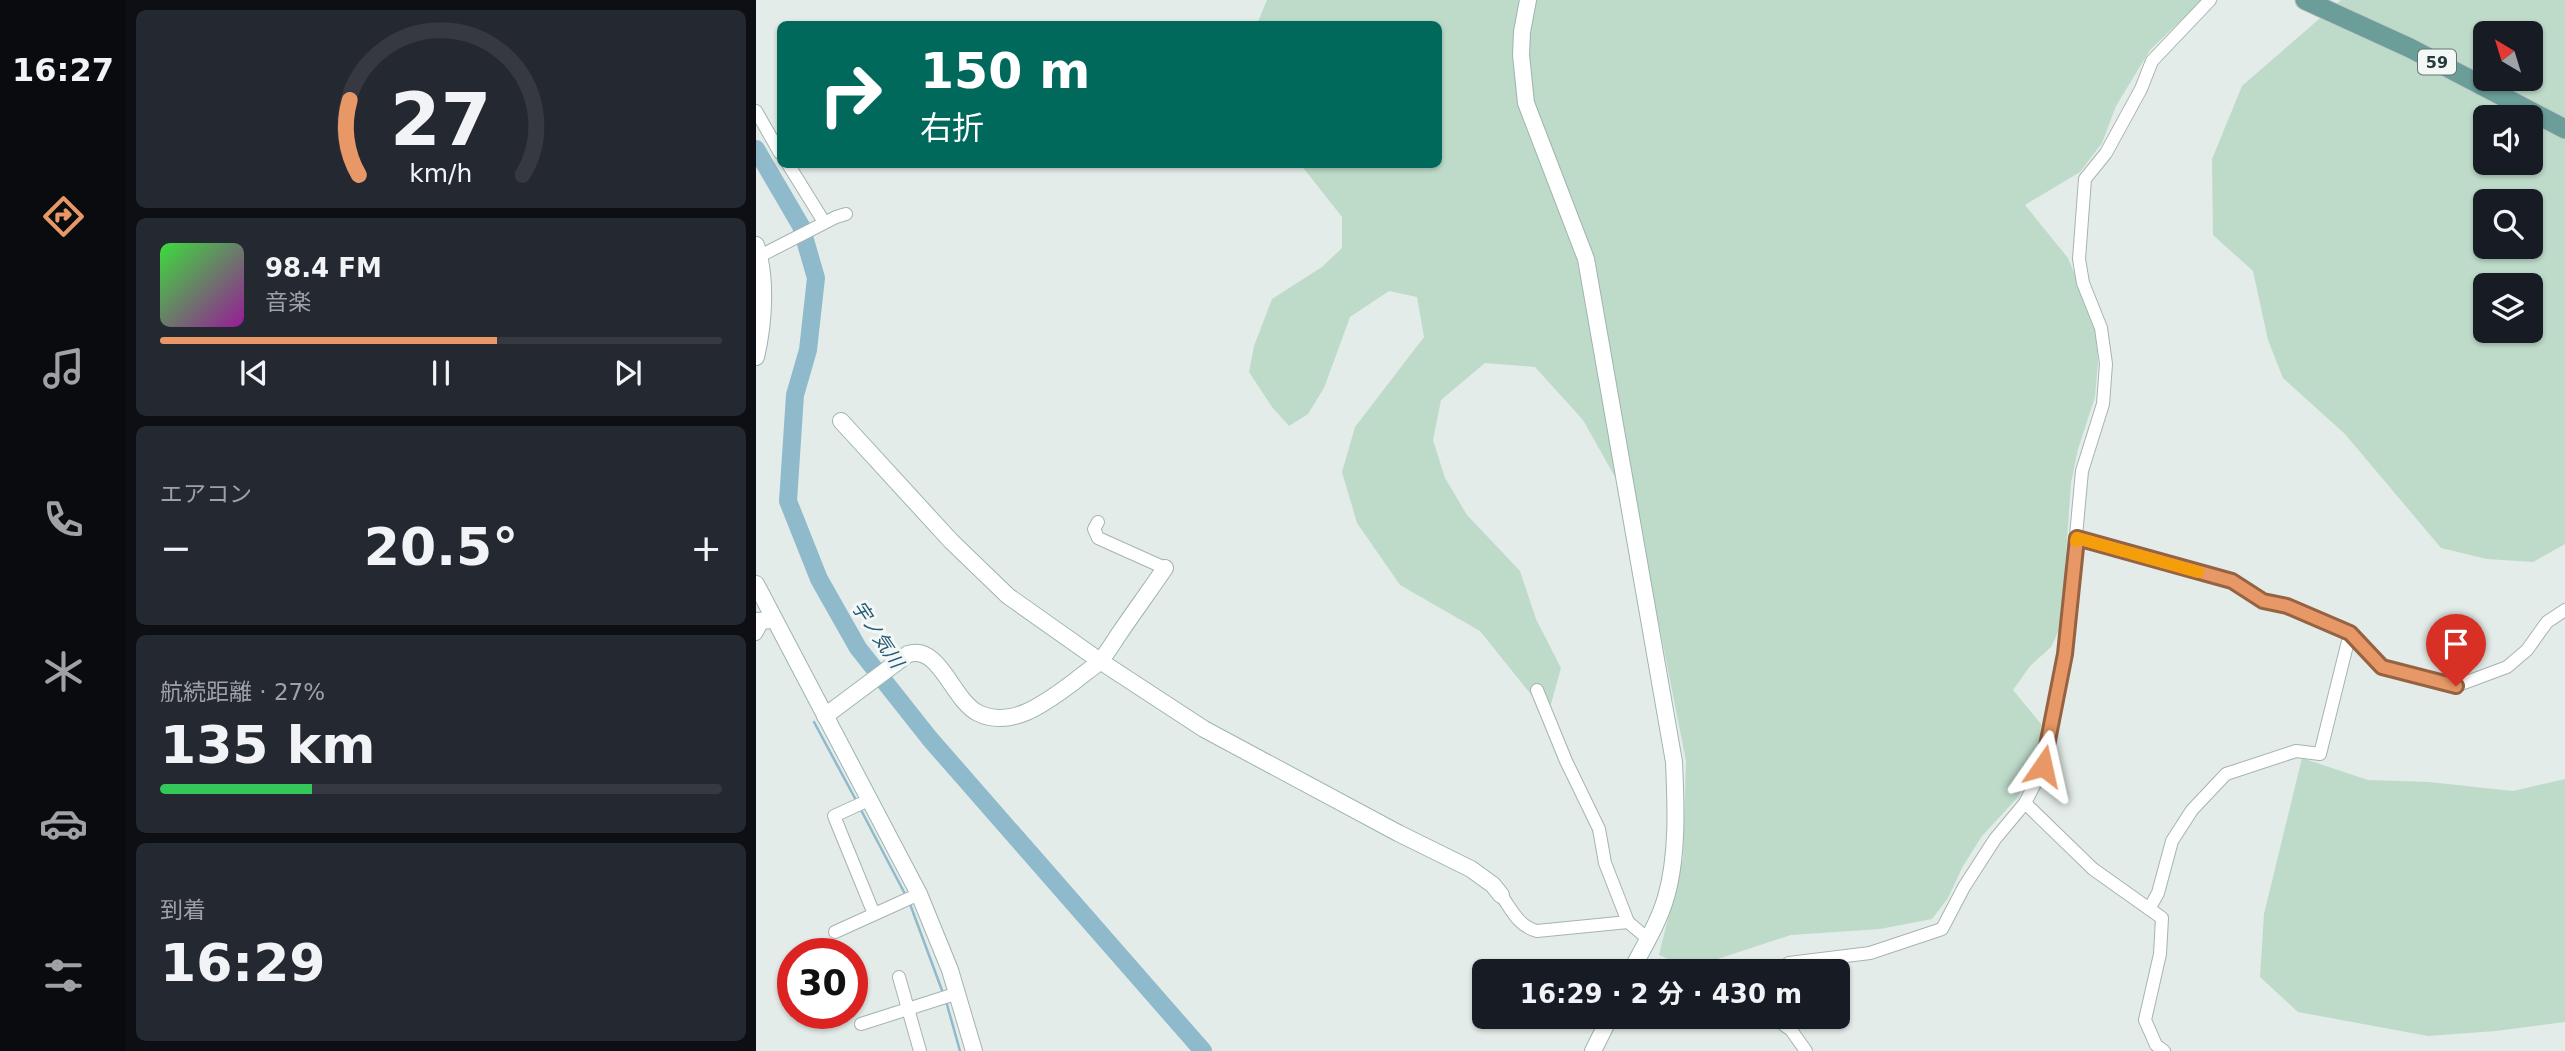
<!DOCTYPE html>
<html lang="ja">
<meta charset="utf-8">
<style>
:root{--surface:#171b24;--page:#242831;--text:#f1f3f6;--muted:#9ea1a6;--line:#363941;--accent:#e79866}
body{margin:0;font-family:"DejaVu Sans","Noto Sans JP",sans-serif;background:var(--page);color:var(--text);height:100vh;display:flex;flex-direction:column;font-size:26px;white-space:nowrap}
*{box-sizing:border-box;margin:0}
p{font-size:23px;color:var(--muted)}
.icon{flex:none;width:38px;height:38px;fill:none;stroke:currentColor;stroke-width:2;stroke-linecap:round;stroke-linejoin:round}
.map{position:relative;flex:1;overflow:hidden}
.drawer{display:flex;flex-direction:column;gap:10px;padding:10px;background:#0d0f14;width:630px}
.drawer>*{flex:none}
.guide{position:absolute;left:21px;top:21px;width:665px;height:147px;border-radius:10px;box-shadow:0 2px 5px #0004;background:#00695c;color:#fff;overflow:hidden}
.needle{width:46px;rotate:322deg}
.controls{position:absolute;left:1717px;top:21px;display:grid;gap:14px}
.controls a{display:grid;place-items:center;width:70px;height:70px;border-radius:10px;background:var(--surface);box-shadow:0 2px 5px #0004;font-size:35px}
.speed{position:absolute;left:21px;top:938px;display:flex;gap:14px;font-size:35px;font-weight:700;text-align:center}
.speed>*{display:grid;place-content:center;width:91px;height:91px;border-radius:50%;background:var(--surface);box-shadow:0 2px 5px #0004;line-height:1}
.speed .limit{border:10px solid #d22;background:#fff;color:#111}
.pin{position:absolute;display:grid;place-items:center;width:60px;height:60px;color:#fff;margin:-72px -30px;border-radius:50% 50% 50% 0;rotate:-45deg;box-shadow:0 0 7px #0007}
.pin .icon{rotate:45deg}
.me{position:absolute;width:77px;margin:-38px;rotate:11deg;stroke-linejoin:round;filter:drop-shadow(0 0 5px #0008)}
.turn{display:flex;align-items:center;gap:24px;height:147px;padding:0 28px;font-size:32px}
.turn .icon{width:91px;height:91px;stroke-width:2.5}
.turn b{display:block;font-size:49px;line-height:60px}
.big{font-size:52px;font-weight:700;line-height:1.1}
.drawer .widget{flex:1;display:flex;flex-direction:column;justify-content:center;gap:10px;min-width:0;padding:0 24px;border-radius:10px;background:var(--page)}
.drawer .dial{align-items:center;gap:0}
.dial svg{height:182px;overflow:visible;fill:none;stroke:var(--line);stroke-width:7;stroke-linecap:round;text-anchor:middle}
.dial text{fill:var(--text);stroke:none}
.song{display:flex;align-items:center;gap:21px}
.cover{width:84px;height:84px;border-radius:10px;background:linear-gradient(135deg,hsl(120 70% 55%),hsl(300 70% 35%))}
.played{height:7px;border-radius:4px;background:linear-gradient(90deg,var(--accent) 60%,var(--line) 60%)}
.keys{display:flex;justify-content:space-around;direction:ltr}
.heat{display:flex;justify-content:space-between;align-items:center;font-size:38px;direction:ltr}
.charge{height:10px;border-radius:5px;background:linear-gradient(90deg,#34c759 27%,var(--line) 0)}
.trip{position:absolute;left:716px;top:959px;width:378px;height:70px;border-radius:10px;background:var(--surface);box-shadow:0 2px 5px #0004;font-weight:700;line-height:70px;text-align:center}
main{display:flex;flex:1;min-height:0}
.tabs{display:flex;flex-direction:column;width:126px;justify-content:space-around;align-items:center;background:#090b0e;color:var(--muted)}
.tabs .icon{width:49px;height:49px}
.tabs .current{color:var(--accent)}
.tabs b{font-size:32px;color:var(--text)}
.map>svg:first-child{display:block}
.green{fill:#bedbca;fill-rule:evenodd}
.lines{fill:none;stroke-linecap:round;stroke-linejoin:round}
.stream{stroke:#8fbacc;stroke-width:2.5}
.river{stroke:#8fbacc;stroke-width:18}
.street-casing{stroke:#a6b4b1;stroke-width:14}
.secondary-casing{stroke:#9fb4af;stroke-width:18}
.primary-casing{stroke:#c2c8c8;stroke-width:21}
.street{stroke:#fff;stroke-width:12}
.secondary{stroke:#fff;stroke-width:16}
.primary{stroke:#6b9e98;stroke-width:19}
.route-casing{stroke:#966342;stroke-width:18}
.route{stroke:#e79866;stroke-width:12}
.slow{stroke:#f59e0b;stroke-width:12}
.labels{text-anchor:middle;dominant-baseline:central;stroke-width:6;stroke-linejoin:round;paint-order:stroke}
.shield{fill:#f3f8f7;stroke:#627472;stroke-width:2}
.shield-label{font-size:16px;font-weight:bold;fill:#243c39}
.water-label{font-size:19px;font-style:italic;fill:#235a73;stroke:#f3f8f7}
</style>
<main>
<nav class="tabs">
<b>16:27</b>
<svg class="icon current" aria-label="directions" viewBox="0 0 24 24"><path d="M12 3l9 9-9 9-9-9zM9 14v-3h6M13 9l2 2-2 2"/></svg>
<svg class="icon" aria-label="music" viewBox="0 0 24 24"><path d="M9 18V5l10-2v13"/><circle cx="6" cy="18" r="3"/><circle cx="16" cy="16" r="3"/></svg>
<svg class="icon" aria-label="phone" viewBox="0 0 24 24"><path d="M5 4h4l2 5-3 2q2 4 5 5l2-3 5 2v4C11 20 4 13 5 4z"/></svg>
<svg class="icon" aria-label="climate" viewBox="0 0 24 24"><path d="M12 3v18M4 7l16 10M4 17L20 7"/></svg>
<svg class="icon" aria-label="car" viewBox="0 0 24 24"><path d="M5 17H2v-5l4-1 3-4h7l3 4 3 1v5h-3M9 17h6M6 11h13"/><circle cx="7" cy="17" r="2"/><circle cx="17" cy="17" r="2"/></svg>
<svg class="icon" aria-label="filters" viewBox="0 0 24 24"><path d="M4 7h16M4 17h16"/><circle cx="9" cy="7" r="2"/><circle cx="15" cy="17" r="2"/></svg>
</nav>
<section class="drawer">
<div class="widget dial"><svg viewBox="0 0 100 80">
<path d="M14 69A42 42 0 1 1 86 69"/>
<path d="M14 69A42 42 0 0 1 10 36" stroke="#e79866"/>
<text x="50" y="56" font-size="32" font-weight="700">27</text>
<text x="50" y="72" font-size="11">km/h</text>
</svg></div>
<div class="widget">
<div class="song"><i class="cover"></i><div><b>98.4 FM</b><p>音楽</p></div></div>
<div class="played"></div>
<div class="keys"><svg class="icon" aria-label="previous" viewBox="0 0 24 24"><path d="M18 5L8 12l10 7zM5 5v14"/></svg><svg class="icon" aria-label="pause" viewBox="0 0 24 24"><path d="M8 5v14M16 5v14"/></svg><svg class="icon" aria-label="next" viewBox="0 0 24 24"><path d="M6 5l10 7-10 7zM19 5v14"/></svg></div>
</div>
<div class="widget"><p>エアコン</p>
<div class="heat"><a>−</a><b class="big">20.5°</b><a>+</a></div>
</div>
<div class="widget"><p>航続距離 · 27%</p><b class="big">135 km</b><div class="charge"></div></div>
<div class="widget"><p>到着</p><b class="big">16:29</b></div>
</section>
<div class="map">
<svg width="1809" height="1051" viewBox="0 0 1809 1051">
<rect width="100%" height="100%" fill="#e3ece9"/>
<g class="green">
<path d="M 511,0 L 1446,0 L 1394,50 L 1360,106 L 1346,143 L 1324,172 L 1269,205 L 1312,258 L 1339,324 L 1342,362 L 1339,397 L 1322,449 L 1315,483 L 1305,626 L 1295,647 L 1274,666 L 1257,690 L 1285,724 L 1283,746 L 1275,774 L 1262,797 L 1226,836 L 1207,866 L 1192,898 L 1176,919 L 1124,929 L 1035,935 L 934,968 L 903,955 L 927,858 L 930,761 L 882,518 L 827,420 L 779,367 L 729,363 L 685,400 L 677,440 L 689,478 L 711,515 L 764,571 L 780,619 L 805,668 L 795,704 L 777,697 L 724,631 L 644,585 L 601,523 L 586,472 L 599,427 L 668,337 L 661,297 L 633,291 L 594,317 L 568,388 L 552,414 L 533,426 L 516,407 L 493,372 L 498,346 L 516,299 L 566,267 L 586,248 L 586,217 L 545,165 L 682,164 L 682,24 L 501,24 Z"/>
<path d="M 1585,0 L 1809,0 L 1809,544 L 1777,562 L 1731,559 L 1685,548 L 1589,434 L 1527,378 L 1512,340 L 1497,271 L 1457,235 L 1456,159 L 1486,86 ZM 1729,33 L 1774,33 L 1774,79 L 1729,79 ZM 1729,117 L 1774,117 L 1774,163 L 1729,163 ZM 1729,201 L 1774,201 L 1774,247 L 1729,247 ZM 1729,285 L 1774,285 L 1774,331 L 1729,331 Z"/>
<path d="M 1546,758 L 1612,780 L 1673,782 L 1757,791 L 1809,779 L 1809,1022 L 1740,1031 L 1672,1036 L 1542,1012 L 1504,977 L 1508,914 Z"/>
</g>
<g class="lines">
<g class="stream">
<path d="M 58,722 L 101,802"/>
<path d="M 105,810 L 149,894"/>
<path d="M 154,904 L 187,993"/>
<path d="M 190,1001 L 204,1051"/>
</g>
<path class="river" d="M 0,149 L 45,226 L 60,278 L 52,350 L 39,395 L 32,501 L 63,579 L 102,648 L 174,739 L 447,1051"/>
<g class="street-casing">
<g id="street">
<path d="M 0,111 L 24,153"/>
<path d="M 32,164 L 68,222"/>
<path d="M 0,258 L 80,217 L 90,214"/>
<path d="M 342,522 L 338,529 L 342,538 L 409,568"/>
<path d="M 1321,538 L 1476,581 L 1507,601 L 1531,605 L 1594,633 L 1626,667 L 1700,686 L 1751,667 L 1771,650 L 1791,622 L 1809,610"/>
<path d="M 0,634 L 7,621"/>
<path d="M 781,690 L 810,761 L 843,829 L 849,863 L 872,922"/>
<path d="M 115,799 L 78,816 L 118,914"/>
<path d="M 745,895 C 756,910 762,926 781,931 L 872,922 L 891,938"/>
<path d="M 1393,909 L 1402,893 L 1416,841 L 1436,810 L 1470,774 L 1540,751 L 1564,754 L 1594,633"/>
<path d="M 79,932 L 163,894"/>
<path d="M 1021,971 L 1033,963 L 1114,953 L 1186,929 L 1208,887 L 1239,839 L 1269,803"/>
<path d="M 143,977 L 164,1051"/>
<path d="M 1017,1017 L 1035,1030 L 1050,1051"/>
<path d="M 105,1024 L 202,993"/>
<path d="M 1408,1051 L 1400,1045 L 1389,1020 L 1404,954 L 1406,918 L 1337,869 L 1269,803 L 1288,766 L 1309,654 L 1326,471 L 1347,404 L 1350,364 L 1345,328 L 1327,283 L 1323,259 L 1329,179 L 1350,153 L 1385,89 L 1396,61 L 1454,0"/>
</g>
</g>
<g class="secondary-casing">
<g id="secondary">
<path d="M 772,0 L 766,32 L 765,55 L 770,103 L 830,259 L 918,762 C 920,805 922,856 910,897 C 903,922 887,948 875,971"/>
<path d="M 0,245 C 11,278 8,323 0,357"/>
<path d="M 85,421 L 195,541 L 252,596 L 344,661 L 448,729 L 642,833 L 715,869 L 737,885 L 745,895"/>
<path d="M 0,584 L 163,894 L 194,970 L 218,1051"/>
<path d="M 0,621 L 18,620"/>
<path d="M 69,716 L 152,654 C 184,644 196,700 222,713 C 257,730 293,700 319,681 C 327,674 337,668 344,661 C 351,653 357,643 363,634 C 378,612 394,590 409,568"/>
<path d="M 837,1051 L 854,1017"/>
</g>
</g>
<g class="primary-casing">
<path id="primary" d="M 1549,0 L 1654,48 L 1809,129"/>
</g>
<use href="#street" class="street"/>
<use href="#secondary" class="secondary"/>
<use href="#primary" class="primary"/>
</g>
<g class="lines">
<g class="route-casing">
<path id="route" d="M 1287,766 L 1309,654 L 1321,538 L 1476,581 L 1507,601 L 1531,606 L 1594,633 L 1626,667 L 1700,686"/>
</g>
<use href="#route" class="route"/>
<path class="slow" d="M 1320,541 L 1321,538 L 1442,572"/>
</g>
<g class="labels">
<rect class="shield" x="1662" y="49.5" width="38" height="25" rx="5"/>
<g class="shield-label">
<text x="1681" y="62">59</text>
</g>
<g class="water-label">
<text transform="translate(122 634) rotate(56)">宇ノ気川</text>
</g>
</g>
</svg>
<div class="controls">
<a><svg class="needle" viewBox="-14 -14 28 28"><path d="M0-13l5 13h-10z" fill="#e53935"/><path d="M0 13l5-13h-10z" fill="#9ea1a6"/></svg></a>
<a><svg class="icon" aria-label="sound" viewBox="0 0 24 24"><path d="M4 9h4l5-4v14l-5-4H4zM17 9q2 3 0 6"/></svg></a>
<a><svg class="icon" aria-label="search" viewBox="0 0 24 24"><circle cx="10" cy="10" r="6"/><path d="M15 15l6 6"/></svg></a>
<a><svg class="icon" aria-label="layers" viewBox="0 0 24 24"><path d="M12 4l9 5-9 5-9-5zM3 14l9 5 9-5"/></svg></a>
</div>
<div class="speed"><div class="limit">30</div></div>
<div class="pin" style="left:1700px;top:686px;background:#d93025"><svg class="icon" aria-label="arrive" viewBox="0 0 24 24"><path d="M6 21V4h12l-3 4 3 4H6"/></svg></div>
<svg class="me" style="left:1287px;top:766px" viewBox="-20 -20 40 40"><path d="M0-17L14 15 0 8-14 15z" fill="#e79866" stroke="#fff" stroke-width="4"/></svg>
<div class="trip">16:29 · 2 分 · 430 m</div>
<div class="guide">
<div class="turn"><svg class="icon" aria-label="right" viewBox="0 0 24 24"><path d="M7 20v-9h11M14 6l5 5-5 5"/></svg><div><b>150 m</b>右折</div></div>
</div>
</div>
</main>
